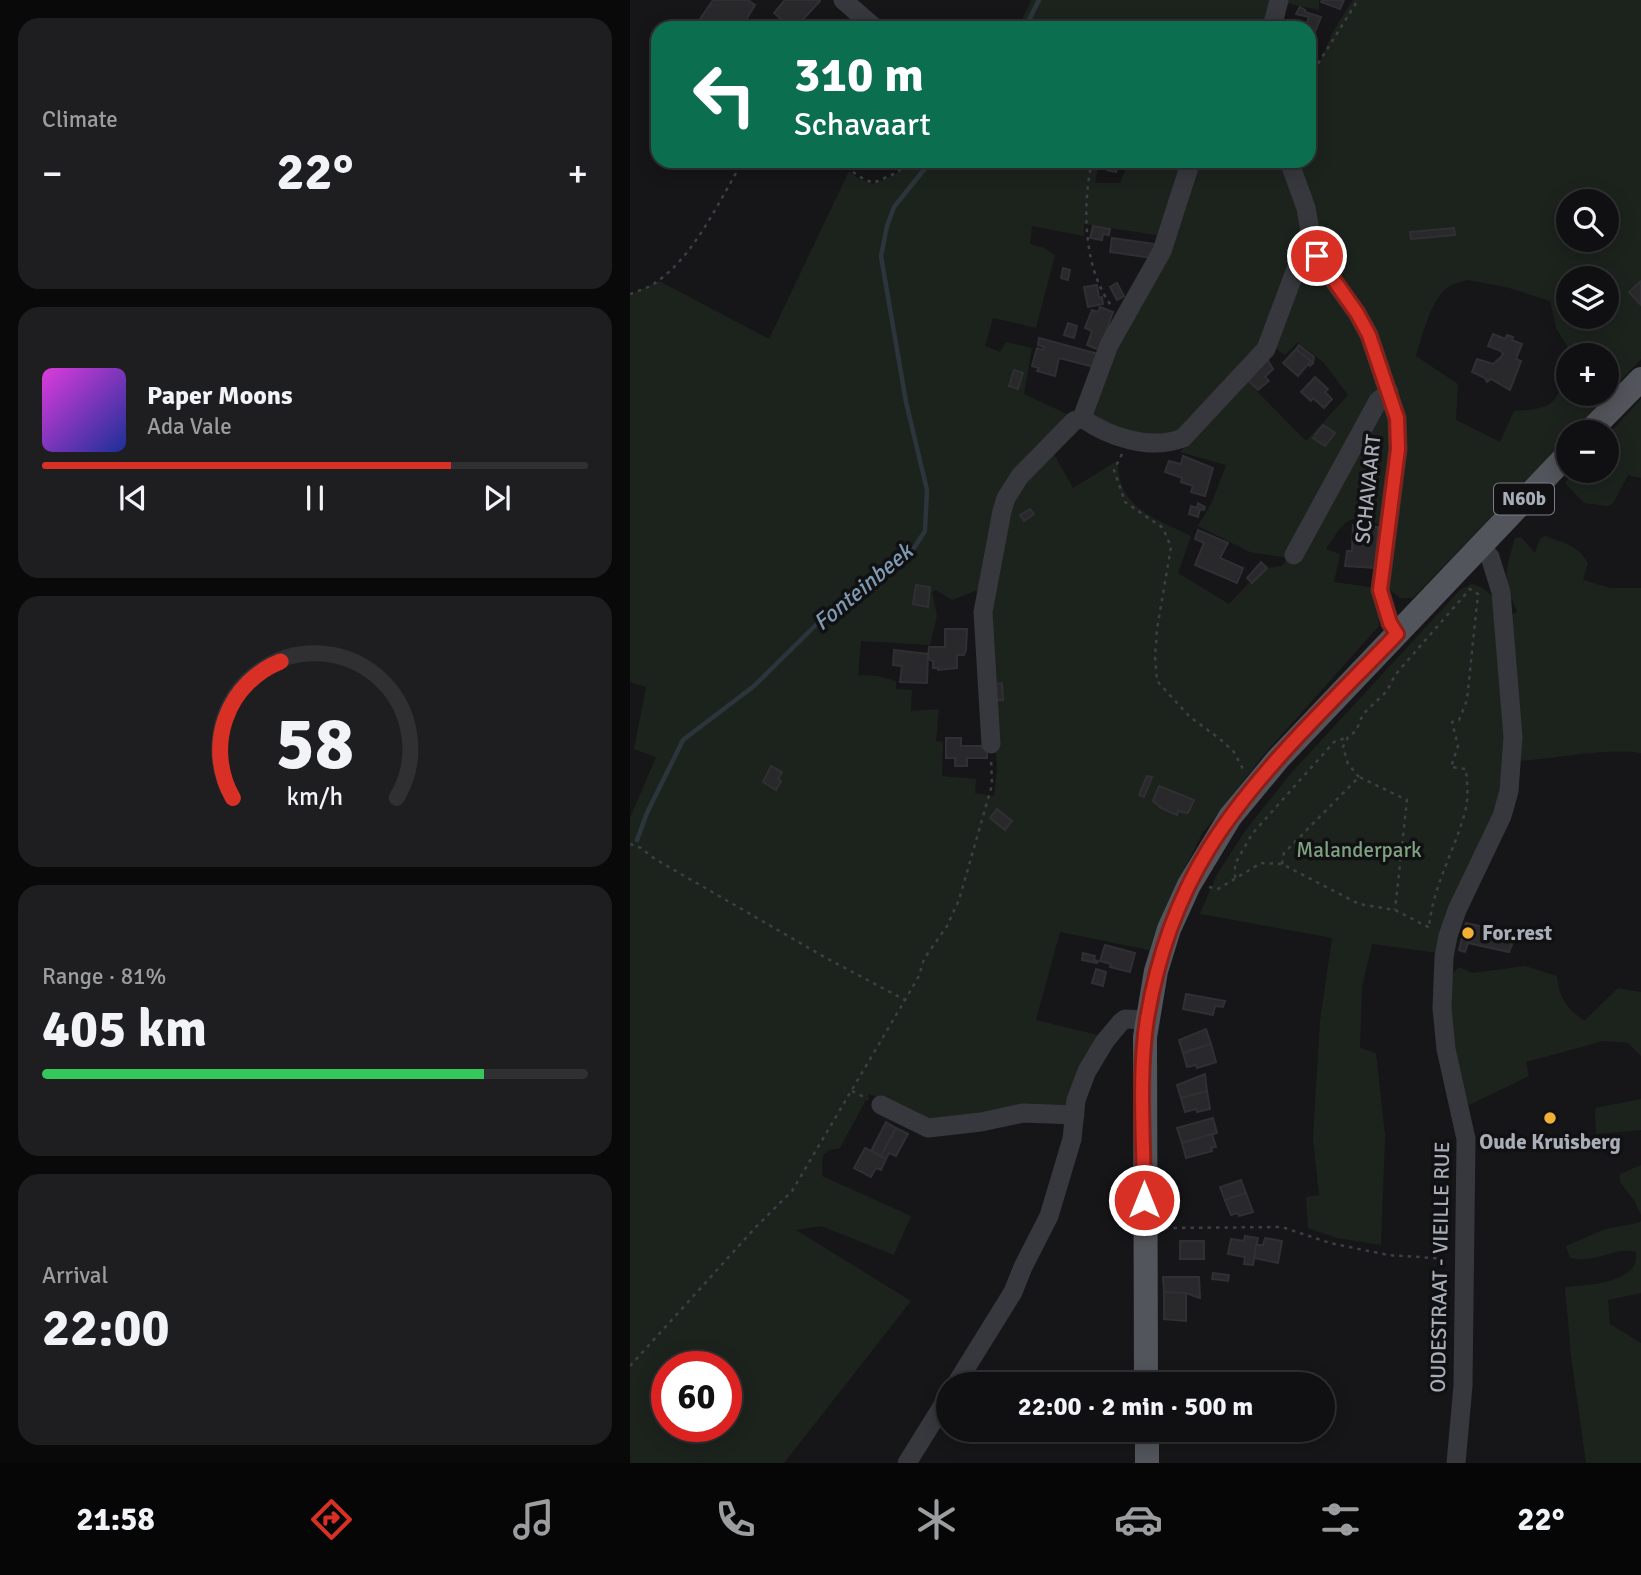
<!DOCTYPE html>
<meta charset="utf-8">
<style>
:root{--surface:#101012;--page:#1e1e20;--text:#f1f3f6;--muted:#9c9d9f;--line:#303032;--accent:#d93025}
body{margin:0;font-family:Signika,sans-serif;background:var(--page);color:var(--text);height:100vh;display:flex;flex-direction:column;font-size:26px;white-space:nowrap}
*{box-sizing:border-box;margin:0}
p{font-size:23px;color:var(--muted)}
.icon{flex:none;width:38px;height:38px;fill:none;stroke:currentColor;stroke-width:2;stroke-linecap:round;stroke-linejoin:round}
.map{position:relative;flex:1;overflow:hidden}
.drawer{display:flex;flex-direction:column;gap:18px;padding:18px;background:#09090a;width:630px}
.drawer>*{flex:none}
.top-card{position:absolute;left:21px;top:21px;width:665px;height:147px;border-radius:21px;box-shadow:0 4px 18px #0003,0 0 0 2px var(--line);background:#0b6e4f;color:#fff;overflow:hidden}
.tools{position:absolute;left:926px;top:189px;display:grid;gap:14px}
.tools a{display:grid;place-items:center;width:63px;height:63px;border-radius:50%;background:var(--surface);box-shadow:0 4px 18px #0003,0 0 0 2px var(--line);font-size:35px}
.speed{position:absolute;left:21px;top:1351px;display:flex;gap:14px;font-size:35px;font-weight:700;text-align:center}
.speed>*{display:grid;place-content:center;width:91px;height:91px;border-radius:50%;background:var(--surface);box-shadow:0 4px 18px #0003,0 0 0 2px var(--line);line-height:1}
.speed .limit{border:10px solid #d22;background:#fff;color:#111}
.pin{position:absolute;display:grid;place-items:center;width:60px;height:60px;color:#fff;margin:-30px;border:4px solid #fff;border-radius:50%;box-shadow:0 2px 7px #0007}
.me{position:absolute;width:77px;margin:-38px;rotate:0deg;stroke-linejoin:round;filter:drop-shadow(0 0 5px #0008)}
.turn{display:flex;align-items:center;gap:24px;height:147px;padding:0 28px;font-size:32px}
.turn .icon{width:91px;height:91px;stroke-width:2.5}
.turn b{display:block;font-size:49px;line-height:60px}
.big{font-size:52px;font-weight:800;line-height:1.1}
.drawer .widget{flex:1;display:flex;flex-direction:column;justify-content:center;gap:10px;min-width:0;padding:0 24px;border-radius:21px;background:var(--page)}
.drawer .dial{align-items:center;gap:0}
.dial svg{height:182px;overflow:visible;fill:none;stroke:var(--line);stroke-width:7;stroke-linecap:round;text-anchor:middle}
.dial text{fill:var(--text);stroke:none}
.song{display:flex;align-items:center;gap:21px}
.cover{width:84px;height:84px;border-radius:10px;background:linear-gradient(135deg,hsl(300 70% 55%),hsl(230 70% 35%))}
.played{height:7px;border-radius:4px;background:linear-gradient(90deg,var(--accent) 75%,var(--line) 75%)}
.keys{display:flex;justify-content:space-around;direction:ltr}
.heat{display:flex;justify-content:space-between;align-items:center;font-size:38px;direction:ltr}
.charge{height:10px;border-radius:5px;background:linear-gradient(90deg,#34c759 81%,var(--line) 0)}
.trip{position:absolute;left:306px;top:1372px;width:399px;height:70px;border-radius:35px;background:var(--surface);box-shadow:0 4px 18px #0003,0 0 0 2px var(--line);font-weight:800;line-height:70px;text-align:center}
.menu{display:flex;height:112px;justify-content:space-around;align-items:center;background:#060607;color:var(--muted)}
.menu .icon{width:49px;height:49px}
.menu .on{color:var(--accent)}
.menu b{font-size:32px;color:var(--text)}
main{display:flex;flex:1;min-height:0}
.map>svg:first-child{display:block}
.green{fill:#1c231d;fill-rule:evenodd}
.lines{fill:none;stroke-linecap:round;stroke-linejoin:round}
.stream{stroke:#2c353c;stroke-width:4.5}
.building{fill:#29292c;stroke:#303034;stroke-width:2}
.path{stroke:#3d3f44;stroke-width:2.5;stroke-dasharray:3.5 5;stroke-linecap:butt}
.minor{stroke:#37383d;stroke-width:19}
.major{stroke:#53555c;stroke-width:24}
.route-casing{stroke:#8d1f18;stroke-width:18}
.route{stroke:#d93025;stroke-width:12}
.poi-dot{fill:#f2b134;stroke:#111113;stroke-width:2.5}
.labels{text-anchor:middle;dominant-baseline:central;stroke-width:7;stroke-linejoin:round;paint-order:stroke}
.shield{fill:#111113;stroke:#7b7e86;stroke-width:2}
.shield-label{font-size:19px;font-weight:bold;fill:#a8adb8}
.street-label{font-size:21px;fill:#a8adb8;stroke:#111113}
.park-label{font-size:21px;fill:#7fa381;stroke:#111113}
.poi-label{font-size:21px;font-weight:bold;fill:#a8adb8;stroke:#111113;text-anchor:start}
.water-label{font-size:23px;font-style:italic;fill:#7f9bb3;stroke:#111113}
</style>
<main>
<section class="drawer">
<div class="widget"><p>Climate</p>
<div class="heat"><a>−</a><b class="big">22°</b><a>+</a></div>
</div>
<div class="widget">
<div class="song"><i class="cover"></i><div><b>Paper Moons</b><p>Ada Vale</p></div></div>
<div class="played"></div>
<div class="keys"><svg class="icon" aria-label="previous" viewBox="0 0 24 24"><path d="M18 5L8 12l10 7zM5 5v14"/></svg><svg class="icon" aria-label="pause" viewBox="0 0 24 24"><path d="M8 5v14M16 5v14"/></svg><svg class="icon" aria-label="next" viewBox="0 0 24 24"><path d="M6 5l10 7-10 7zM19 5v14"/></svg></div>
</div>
<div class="widget dial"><svg viewBox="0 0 100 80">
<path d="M14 69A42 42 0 1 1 86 69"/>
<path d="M14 69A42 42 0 0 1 35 9" stroke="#d93025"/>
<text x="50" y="56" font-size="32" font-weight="700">58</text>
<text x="50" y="72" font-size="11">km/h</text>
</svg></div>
<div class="widget"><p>Range · 81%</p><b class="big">405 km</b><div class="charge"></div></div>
<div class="widget"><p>Arrival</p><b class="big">22:00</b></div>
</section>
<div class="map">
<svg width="1011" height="1463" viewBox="0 0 1011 1463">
<rect width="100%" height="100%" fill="#161618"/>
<g class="green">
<path d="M 401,0 L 689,0 L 689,10 L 656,3 L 650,28 L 388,28 Z"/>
<path d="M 723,0 L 1011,0 L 1011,359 L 943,432 L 938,432 L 938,437 L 783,598 L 770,598 L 759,589 L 764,529 C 720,516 722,509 696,549 L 710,554 L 704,582 L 747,588 L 749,626 L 631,758 L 572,834 L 540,898 L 519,950 L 430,932 L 406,1020 L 472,1036 L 453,1070 L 441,1108 L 402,1108 L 301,1122 L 239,1094 L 210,1148 L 199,1150 L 193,1155 L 192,1176 L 281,1216 L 264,1255 L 191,1226 L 166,1230 L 281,1301 L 154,1463 L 0,1463 L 0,818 L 26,757 L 4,749 L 16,687 L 0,682 L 0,295 L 29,281 L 139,339 L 219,171 L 227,178 L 243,184 L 266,174 L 276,164 L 276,161 L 469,161 L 465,183 L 490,183 L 499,161 L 523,166 L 540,161 L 557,163 L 532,236 L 454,224 L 454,236 L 402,226 L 400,244 L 414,248 L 425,255 L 406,328 L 363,318 L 355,346 L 370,352 L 376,342 L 402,348 L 394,394 L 441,416 C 421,444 390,463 374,494 C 361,520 362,560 351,589 L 322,600 L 306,590 L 302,592 L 307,616 L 300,645 L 231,641 L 228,675 L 248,676 L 266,681 L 266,689 L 282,690 L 281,711 L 309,709 L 306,741 L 313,742 L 312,776 L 346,779 L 345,793 L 364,796 L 367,770 L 357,616 C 359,583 367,523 382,494 C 391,476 406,462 421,449 L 443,488 L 487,461 C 489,470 489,480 493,488 C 505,514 537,524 561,536 L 548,573 L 599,604 L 632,569 L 652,566 L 658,558 L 620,552 L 568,526 L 582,502 L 596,465 L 550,452 L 614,378 L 676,441 L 718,395 L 694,363 L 668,342 L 655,355 L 641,345 L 647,341 L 651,332 L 642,324 L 631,351 L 557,430 C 534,448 491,439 468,425 L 464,418 L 465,401 L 497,326 L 537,253 L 549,223 L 569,161 L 679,161 L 679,86 L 704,30 ZM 938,201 L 976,201 L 976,240 L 938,240 ZM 938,278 L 976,278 L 976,317 L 938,317 ZM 837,280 L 876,287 L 920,301 L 926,328 L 937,346 L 938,364 L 938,355 L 976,355 L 976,394 L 938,394 L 938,372 C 923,408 922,408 884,411 L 870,442 L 826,420 L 828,384 L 786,356 C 792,336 802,295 821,285 C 826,283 832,282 837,280 ZM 37,1367 L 96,1367 L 96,1426 L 37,1426 Z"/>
<path d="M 1011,399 L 1011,478 L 998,475 L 984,502 L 978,506 L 954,503 L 935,483 L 945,471 L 976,471 L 977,436 Z"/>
<path d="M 915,536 C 933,543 947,544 958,563 L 953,580 L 980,588 L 1011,588 L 1011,753 C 968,747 923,761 880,761 C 869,800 856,837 839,873 C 827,900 807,922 808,953 L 742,944 L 732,987 L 730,1048 L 746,1053 L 755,1135 L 751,1245 L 707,1238 L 678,1228 L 676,1197 L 689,1195 L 683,1138 L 690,1021 L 702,938 L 570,914 L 586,876 L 615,831 L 662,772 L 830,590 L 842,584 C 863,590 866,601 873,619 L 887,612 C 885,605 880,597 878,591 C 874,573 880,555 885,538 L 891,537 L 905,553 L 910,538 Z"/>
<path d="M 895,966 L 927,976 C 930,999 935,1006 954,1021 L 988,988 L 1011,992 L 1011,1056 L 998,1043 L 973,1041 L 896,1062 L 899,1076 L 839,1105 C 815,1078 820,1011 820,976 L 829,967 L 842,973 Z"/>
<path d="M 1011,1099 L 1011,1130 L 966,1134 L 965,1108 Z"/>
<path d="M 1011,1165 L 1011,1215 L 1004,1200 L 990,1182 L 990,1174 Z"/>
<path d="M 1011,1221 L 1011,1293 L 978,1300 L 980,1324 L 1011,1343 L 1011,1463 L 956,1463 L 941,1356 L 935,1287 C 956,1285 1011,1284 1006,1252 C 984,1246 967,1264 940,1258 L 936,1246 L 975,1229 L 1008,1223 Z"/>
</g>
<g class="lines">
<g class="stream">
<path d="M 395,28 L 409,0"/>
<path d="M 7,840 L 17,813 L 53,740 L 124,686 L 200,611 L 282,551 L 295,531 L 297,490 L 276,402 L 251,256 L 257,226 L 264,207 L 301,161"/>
</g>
</g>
<g class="building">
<path d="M 83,0 L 118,0 L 125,5 L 111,28 L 64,28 Z"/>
<path d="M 155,0 L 189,0 L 190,1 L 165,28 L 161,28 L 144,13 Z"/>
<path d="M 692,0 L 714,0 L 710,9 L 691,2 Z"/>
<path d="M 670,7 L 675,10 L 675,12 L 691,17 L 685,32 L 675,28 L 679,17 L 666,14 Z"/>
<path d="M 473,161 L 489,161 L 486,172 L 477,170 L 478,166 L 472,164 Z"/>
<path d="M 463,226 L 480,229 L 479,235 L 473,234 L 472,240 L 460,238 Z"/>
<path d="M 824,228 L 825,235 L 781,239 L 780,232 Z"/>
<path d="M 482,238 L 525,244 L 523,258 L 480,252 Z"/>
<path d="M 433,268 L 440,270 L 438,280 L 431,278 Z"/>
<path d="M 1011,281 L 1011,305 L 999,292 Z"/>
<path d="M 487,283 L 494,296 L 487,300 L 480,287 Z"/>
<path d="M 467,285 L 469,298 L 472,297 L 473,304 L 458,307 L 454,287 Z"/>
<path d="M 470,307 L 483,312 L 469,350 L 457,345 L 462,331 L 455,328 L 462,310 L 468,312 Z"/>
<path d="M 438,323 L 447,326 L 444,338 L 434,335 Z"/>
<path d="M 863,334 L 875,339 L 877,335 L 883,337 L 882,340 L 892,344 L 886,359 L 891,361 L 880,390 L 861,379 L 857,382 L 855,378 L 842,372 L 847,359 L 863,364 L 871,357 L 873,354 L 871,351 L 858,346 Z"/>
<path d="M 409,338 L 468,354 L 464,367 L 429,358 L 425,376 L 407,371 L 409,368 L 402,366 L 407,348 L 413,350 L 414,347 L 408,345 Z"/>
<path d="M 669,345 L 684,357 L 683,363 L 666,349 Z"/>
<path d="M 666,349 L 683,363 L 680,366 L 679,363 L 668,376 L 653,363 Z"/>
<path d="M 636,357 L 643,369 L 635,377 L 639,381 L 628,390 L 615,378 Z"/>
<path d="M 384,370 L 393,373 L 388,389 L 379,386 Z"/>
<path d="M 685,377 L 698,389 L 695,392 L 702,399 L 694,408 L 683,398 L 681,401 L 671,392 Z"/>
<path d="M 693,425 L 705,433 L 695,446 L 683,438 Z"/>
<path d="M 553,456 L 583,468 L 575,496 L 561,492 L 563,486 L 551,482 L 552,478 L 535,472 L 539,461 L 551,464 Z"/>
<path d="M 568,503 L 575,507 L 574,510 L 570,509 L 568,517 L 559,514 L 561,506 L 567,508 Z"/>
<path d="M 400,509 L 404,514 L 394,521 L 390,515 Z"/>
<path d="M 723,525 L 748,527 L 746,568 L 715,566 L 717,551 L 722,551 Z"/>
<path d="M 568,530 L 598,543 L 590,558 L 613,568 L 607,583 L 565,565 L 574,543 L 565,539 Z"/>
<path d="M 631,562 L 637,568 L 622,583 L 617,578 Z"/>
<path d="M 286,585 L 300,587 L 298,607 L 283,604 Z"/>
<path d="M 315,629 L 337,629 L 336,650 L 334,655 L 327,655 L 327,668 L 308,670 L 308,668 L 303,668 L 303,661 L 300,660 L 298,656 L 299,647 L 315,647 Z"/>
<path d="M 264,650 L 298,654 L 297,683 L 270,682 L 272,666 L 263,665 Z"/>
<path d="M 372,683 L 373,700 L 365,700 L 364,684 Z"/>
<path d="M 316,738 L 331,738 L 331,746 L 357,746 L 357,758 L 337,758 L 337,766 L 325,766 L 325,758 L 316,758 Z"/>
<path d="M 141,766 L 152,772 L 148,779 L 151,781 L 146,790 L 133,782 Z"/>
<path d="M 517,776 L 522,777 L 514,797 L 509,795 Z"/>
<path d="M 529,786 L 564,800 L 558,813 L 548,811 L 547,815 L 531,808 L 523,801 Z"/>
<path d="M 367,809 L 382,821 L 375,830 L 360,818 Z"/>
<path d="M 836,923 L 886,934 L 879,952 L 838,943 L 835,952 L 829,950 Z"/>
<path d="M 475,945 L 505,953 L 500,972 L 480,967 L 481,964 L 470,961 Z"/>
<path d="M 453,953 L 465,956 L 464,960 L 468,961 L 467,963 L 452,960 Z"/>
<path d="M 466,969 L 476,972 L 473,986 L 462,983 Z"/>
<path d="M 556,994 L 595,1001 L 593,1007 L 585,1006 L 583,1015 L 553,1009 Z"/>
<path d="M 576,1029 L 581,1044 L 553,1053 L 549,1040 Z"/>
<path d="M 581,1044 L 586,1062 L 567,1068 L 566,1065 L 557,1067 L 553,1053 Z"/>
<path d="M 575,1074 L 577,1091 L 551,1098 L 547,1085 Z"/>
<path d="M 577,1091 L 580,1109 L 567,1112 L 566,1109 L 555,1112 L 551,1098 Z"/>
<path d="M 583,1118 L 587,1133 L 552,1143 L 547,1128 Z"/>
<path d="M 256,1122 L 266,1128 L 251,1156 L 241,1151 Z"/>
<path d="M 266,1128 L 278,1134 L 266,1156 L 259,1153 L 256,1159 L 251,1156 Z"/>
<path d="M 582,1134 L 586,1147 L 581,1148 L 582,1151 L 556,1158 L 552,1143 Z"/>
<path d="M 235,1148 L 256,1159 L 251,1170 L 246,1168 L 241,1177 L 224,1168 Z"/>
<path d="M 611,1180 L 616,1193 L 595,1200 L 590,1187 Z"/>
<path d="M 616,1193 L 623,1212 L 609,1216 L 608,1213 L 601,1215 L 595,1200 Z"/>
<path d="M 615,1236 L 628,1238 L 623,1265 L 614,1264 L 615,1257 L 598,1254 L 601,1239 L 614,1241 Z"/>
<path d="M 635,1238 L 652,1241 L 648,1263 L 624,1258 L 626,1245 L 633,1245 Z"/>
<rect x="550" y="1241" width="24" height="18"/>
<path d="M 583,1273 L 599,1275 L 598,1281 L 582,1279 Z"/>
<path d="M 533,1277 L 569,1277 L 570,1298 L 556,1293 L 534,1292 Z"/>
<path d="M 534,1292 L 556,1293 L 556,1321 L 534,1319 Z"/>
</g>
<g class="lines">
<g class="path">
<path d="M 679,78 L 728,0"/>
<path d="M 210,161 L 228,176 L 243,183 L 266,173 L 279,161"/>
<path d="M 462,161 C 452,206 453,270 483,308"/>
<path d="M 0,294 C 8,291 18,288 25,283 C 64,257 89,201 113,161"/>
<path d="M 492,454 L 484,470 L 495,502 L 533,528 L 541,547 L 527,629 L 525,657 L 527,681 L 560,717 L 590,739 L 604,752 L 613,769"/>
<path d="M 729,777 L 718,764 L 713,747 L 718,737 L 726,731 L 733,714 L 757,691 L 765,675 L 840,589 L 848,594 L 837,700 L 829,720 L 822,722 L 828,746 L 821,767 L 836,769 C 837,783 839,798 835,812 C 824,852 803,886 799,927"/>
<path d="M 0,844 L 11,848 L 25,859 L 198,959 L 275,1000"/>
<path d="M 652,864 L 654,853 L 729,777 L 777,800 L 765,910"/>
<path d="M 605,878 L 605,864 L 622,834 L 704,742 L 718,737"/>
<path d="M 579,887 L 588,889 L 631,863 L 652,864 L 729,904 L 765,910 L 800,928"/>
<path d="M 222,1091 L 238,1099"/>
<path d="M 535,1228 L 652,1227 L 700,1243 L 758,1255 L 819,1259"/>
<path d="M 0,1366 L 125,1228 L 162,1191 L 275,1000 L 289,976 L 294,959 L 317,926 L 329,900 L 362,785 L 361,759"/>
</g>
<g class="minor">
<path d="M 213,0 L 245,28"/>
<path d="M 642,28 L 649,0"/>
<path d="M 659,161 L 676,208 L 683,248 L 698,273 L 727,313 L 739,335 L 767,418 L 768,449 L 750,590 L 760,623 L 767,634"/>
<path d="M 452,418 C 479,437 520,451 553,438 L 636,349 L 667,266 L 676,252 L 683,248"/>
<path d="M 664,555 L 748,401 L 759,392"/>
<path d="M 361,744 L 353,612 L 372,511 L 376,498 L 390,476 L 444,421 L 452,418 L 479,345 L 532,251 L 561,161"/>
<path d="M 251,1105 L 298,1128 L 351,1122 L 393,1113 L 445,1115"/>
<path d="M 326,1384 L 383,1292 L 393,1267 L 419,1216 L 442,1139 L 446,1100 L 457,1071 L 475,1041 L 491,1022 L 495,1019 L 517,1020"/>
<path d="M 277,1463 L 318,1397"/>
<path d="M 826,1463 L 833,1386 L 836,1139 L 816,1049 L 812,1008 L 814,957 L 818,936 L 827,910 L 872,816 L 879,791 L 883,737 L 871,592 L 860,557 L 851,546"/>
</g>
<g class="major">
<path d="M 959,432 L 1011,379"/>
<path d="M 516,1384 L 515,1037 L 526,971 L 539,929 L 559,885 L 600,817 L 648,759 L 938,454"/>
<path d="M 517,1430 L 517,1463"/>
</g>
</g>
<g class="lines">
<g class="route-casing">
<path id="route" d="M 514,1200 C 514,1143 508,1075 517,1019 C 527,959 546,902 578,850 C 625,773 705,699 767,634 L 760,623 L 750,590 L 768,449 L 767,418 L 739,335 L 727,313 L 687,256"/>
</g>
<use href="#route" class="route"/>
</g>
<g class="poi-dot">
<circle cx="838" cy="933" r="7"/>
<circle cx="920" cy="1118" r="7"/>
</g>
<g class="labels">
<rect class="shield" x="864" y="483.5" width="60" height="31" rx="5"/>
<g class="shield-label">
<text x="894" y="499">N60b</text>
</g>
<g class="street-label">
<text transform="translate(738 489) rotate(-84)">SCHAVAART</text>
<text transform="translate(810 1267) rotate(-89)">OUDESTRAAT - VIEILLE RUE</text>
</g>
<g class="park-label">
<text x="729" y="850">Malanderpark</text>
</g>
<g class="poi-label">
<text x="852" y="933">For.rest</text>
<text x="920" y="1142" text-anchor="middle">Oude Kruisberg</text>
</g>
<g class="water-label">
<text transform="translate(233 587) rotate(-40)">Fonteinbeek</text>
</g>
</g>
</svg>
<div class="tools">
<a><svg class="icon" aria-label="search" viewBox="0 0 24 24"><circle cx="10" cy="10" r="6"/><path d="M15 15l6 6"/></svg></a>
<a><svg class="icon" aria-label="layers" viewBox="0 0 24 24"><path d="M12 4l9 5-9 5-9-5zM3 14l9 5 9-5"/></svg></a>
<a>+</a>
<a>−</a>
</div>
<div class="speed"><div class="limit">60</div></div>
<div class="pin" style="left:687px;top:256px;background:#d93025"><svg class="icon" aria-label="arrive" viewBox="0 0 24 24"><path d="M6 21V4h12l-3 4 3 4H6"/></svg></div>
<svg class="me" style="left:514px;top:1200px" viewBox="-20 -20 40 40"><circle r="17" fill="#d93025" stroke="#fff" stroke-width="3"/><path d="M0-11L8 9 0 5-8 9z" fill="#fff"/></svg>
<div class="trip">22:00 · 2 min · 500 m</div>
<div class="top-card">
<div class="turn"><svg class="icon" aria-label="left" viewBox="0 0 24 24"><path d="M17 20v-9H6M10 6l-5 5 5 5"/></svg><div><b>310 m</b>Schavaart</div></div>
</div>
</div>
</main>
<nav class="menu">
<b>21:58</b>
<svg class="icon on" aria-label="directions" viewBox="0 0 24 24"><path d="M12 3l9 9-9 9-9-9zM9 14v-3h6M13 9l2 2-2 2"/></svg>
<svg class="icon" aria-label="music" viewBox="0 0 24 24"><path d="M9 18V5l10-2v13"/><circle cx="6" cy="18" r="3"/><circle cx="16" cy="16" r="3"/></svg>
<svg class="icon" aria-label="phone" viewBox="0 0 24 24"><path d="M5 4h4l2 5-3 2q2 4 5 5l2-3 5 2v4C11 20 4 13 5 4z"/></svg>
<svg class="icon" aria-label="climate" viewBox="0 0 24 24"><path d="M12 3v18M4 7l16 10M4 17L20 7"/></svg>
<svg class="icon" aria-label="car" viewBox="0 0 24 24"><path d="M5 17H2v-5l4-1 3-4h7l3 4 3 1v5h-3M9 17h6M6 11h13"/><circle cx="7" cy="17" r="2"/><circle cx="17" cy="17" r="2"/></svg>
<svg class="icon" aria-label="filters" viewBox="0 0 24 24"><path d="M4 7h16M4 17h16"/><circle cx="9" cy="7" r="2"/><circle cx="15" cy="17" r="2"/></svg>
<b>22°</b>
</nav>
